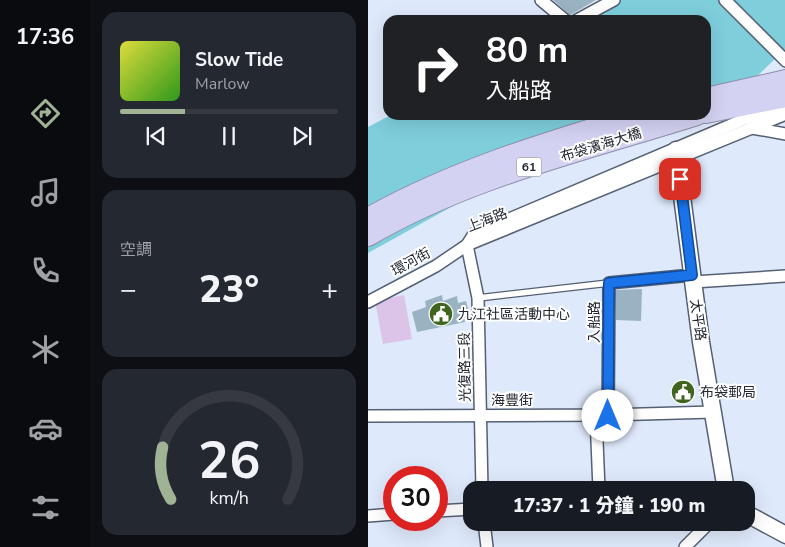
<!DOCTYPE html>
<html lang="zh-TW">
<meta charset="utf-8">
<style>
:root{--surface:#171b24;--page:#242831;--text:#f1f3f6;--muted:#9ea1a6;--line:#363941;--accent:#a1b395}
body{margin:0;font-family:"Nunito Sans","Noto Sans TC",sans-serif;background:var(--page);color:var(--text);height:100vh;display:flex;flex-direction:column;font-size:19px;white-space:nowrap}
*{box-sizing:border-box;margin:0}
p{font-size:16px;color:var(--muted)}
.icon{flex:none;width:28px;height:28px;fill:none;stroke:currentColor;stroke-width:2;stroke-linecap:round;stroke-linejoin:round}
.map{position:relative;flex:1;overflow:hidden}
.drawer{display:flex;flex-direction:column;gap:12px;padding:12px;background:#0d0f14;width:278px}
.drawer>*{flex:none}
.hud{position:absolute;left:15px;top:15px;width:328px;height:105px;border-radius:15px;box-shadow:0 5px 20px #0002;background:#202124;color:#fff;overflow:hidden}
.speed{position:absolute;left:15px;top:466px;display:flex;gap:10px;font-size:25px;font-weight:700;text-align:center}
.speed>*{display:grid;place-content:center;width:65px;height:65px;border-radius:50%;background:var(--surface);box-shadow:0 5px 20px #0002;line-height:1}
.speed .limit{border:8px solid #d22;background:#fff;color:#111}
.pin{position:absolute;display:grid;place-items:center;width:42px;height:42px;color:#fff;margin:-21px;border-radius:10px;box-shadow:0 2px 8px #0006}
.me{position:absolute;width:55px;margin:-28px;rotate:0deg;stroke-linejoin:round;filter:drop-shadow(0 0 4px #0008)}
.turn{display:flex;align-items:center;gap:18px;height:105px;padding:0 20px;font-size:22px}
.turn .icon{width:65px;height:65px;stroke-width:2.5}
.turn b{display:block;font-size:35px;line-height:42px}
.big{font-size:38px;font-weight:800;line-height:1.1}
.drawer .card{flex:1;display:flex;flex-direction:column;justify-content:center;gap:8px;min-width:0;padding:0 18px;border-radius:15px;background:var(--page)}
.drawer .dial{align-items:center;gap:0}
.dial svg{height:130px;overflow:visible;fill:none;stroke:var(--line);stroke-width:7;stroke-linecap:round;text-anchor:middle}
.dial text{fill:var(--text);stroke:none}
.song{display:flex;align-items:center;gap:15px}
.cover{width:60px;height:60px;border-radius:8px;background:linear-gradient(135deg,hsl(60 70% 55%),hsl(110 70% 35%))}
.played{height:5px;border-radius:2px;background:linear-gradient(90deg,var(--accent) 30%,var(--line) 30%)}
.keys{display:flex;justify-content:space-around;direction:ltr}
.heat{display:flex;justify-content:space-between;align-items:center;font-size:28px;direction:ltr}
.trip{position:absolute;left:95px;top:481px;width:292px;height:50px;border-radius:15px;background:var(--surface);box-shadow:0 5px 20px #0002;font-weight:800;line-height:50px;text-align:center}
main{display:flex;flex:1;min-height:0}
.dock{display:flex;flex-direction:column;width:90px;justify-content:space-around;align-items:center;background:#090b0e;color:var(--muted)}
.dock .icon{width:35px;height:35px}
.dock .active{color:var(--accent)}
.dock b{font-size:22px;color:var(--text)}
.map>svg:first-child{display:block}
.green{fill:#dbc4e8}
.water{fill:#7ecedc}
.building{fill:#9ab3c2}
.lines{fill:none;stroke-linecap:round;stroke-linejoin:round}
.service-casing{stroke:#556074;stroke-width:8}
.minor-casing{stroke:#556074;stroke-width:14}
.secondary-casing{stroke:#556074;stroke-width:19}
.trunk-casing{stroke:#8e8eac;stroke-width:22}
.service{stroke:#fff;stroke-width:5.5}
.minor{stroke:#fff;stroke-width:11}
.secondary{stroke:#fff;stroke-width:16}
.trunk{stroke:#d3d2f2;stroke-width:20}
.route-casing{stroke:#114b97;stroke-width:12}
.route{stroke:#1a73e8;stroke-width:9}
.labels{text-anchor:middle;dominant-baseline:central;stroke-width:4;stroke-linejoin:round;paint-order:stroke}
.shield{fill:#fff;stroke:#64686e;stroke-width:1}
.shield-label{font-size:12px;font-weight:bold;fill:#222730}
.street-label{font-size:14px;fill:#222730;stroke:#fff}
.poi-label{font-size:14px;fill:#222730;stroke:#fff;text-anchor:start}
</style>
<main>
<nav class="dock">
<b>17:36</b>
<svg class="icon active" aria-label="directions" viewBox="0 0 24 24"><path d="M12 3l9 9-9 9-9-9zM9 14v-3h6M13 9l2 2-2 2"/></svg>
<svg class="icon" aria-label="music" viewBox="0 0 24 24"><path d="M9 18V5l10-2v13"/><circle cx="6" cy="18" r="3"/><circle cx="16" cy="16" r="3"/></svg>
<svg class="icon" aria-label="phone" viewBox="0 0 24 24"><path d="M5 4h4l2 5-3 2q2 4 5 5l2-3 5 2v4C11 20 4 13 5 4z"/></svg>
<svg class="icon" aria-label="climate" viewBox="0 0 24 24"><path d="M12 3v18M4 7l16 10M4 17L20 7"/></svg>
<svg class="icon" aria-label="car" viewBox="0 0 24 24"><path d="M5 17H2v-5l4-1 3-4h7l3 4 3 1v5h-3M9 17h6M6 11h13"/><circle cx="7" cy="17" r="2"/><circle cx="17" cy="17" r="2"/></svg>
<svg class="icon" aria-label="filters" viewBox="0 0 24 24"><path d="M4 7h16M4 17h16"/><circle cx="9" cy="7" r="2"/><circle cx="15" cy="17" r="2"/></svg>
</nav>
<section class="drawer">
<div class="card">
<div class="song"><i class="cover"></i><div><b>Slow Tide</b><p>Marlow</p></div></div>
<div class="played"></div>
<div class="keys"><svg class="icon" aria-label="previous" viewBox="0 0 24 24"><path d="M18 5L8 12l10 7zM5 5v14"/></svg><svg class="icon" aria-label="pause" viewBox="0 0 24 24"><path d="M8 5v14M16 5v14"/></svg><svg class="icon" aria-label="next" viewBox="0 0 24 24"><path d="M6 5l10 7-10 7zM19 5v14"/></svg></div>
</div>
<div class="card"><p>空調</p>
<div class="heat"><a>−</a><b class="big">23°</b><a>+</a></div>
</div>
<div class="card dial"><svg viewBox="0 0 100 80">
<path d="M14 69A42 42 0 1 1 86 69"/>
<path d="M14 69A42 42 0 0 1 9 37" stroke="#a1b395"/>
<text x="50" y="56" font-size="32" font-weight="700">26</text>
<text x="50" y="72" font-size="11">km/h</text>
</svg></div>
</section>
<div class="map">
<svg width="418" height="547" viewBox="0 0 418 547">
<rect width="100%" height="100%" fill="#dee9fb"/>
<path class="green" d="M 36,295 L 44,339 L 15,344 L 7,301 Z"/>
<g class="water">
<path d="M 249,0 L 417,0 L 417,49 L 371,94 L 338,106 L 338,20 L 216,20 Z"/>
<path d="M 23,115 L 313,115 L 103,196 L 0,253 L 0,127 Z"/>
</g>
<g class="building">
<path d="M 185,0 L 228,0 L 202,15 Z"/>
<path d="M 274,289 L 273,321 L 248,320 L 248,290 Z"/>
<path d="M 74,295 L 75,301 L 89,296 L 90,303 L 98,301 L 102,316 L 96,318 L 97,322 L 49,332 L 44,312 L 58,307 L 57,301 Z"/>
</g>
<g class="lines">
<g class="service-casing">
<path id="service" d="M 110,298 L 241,283"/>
</g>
<g class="minor-casing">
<g id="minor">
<path d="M 173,0 L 197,20"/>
<path d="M 357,0 L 418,61"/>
<path d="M 209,20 L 246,0"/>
<path d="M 384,128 L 418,134"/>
<path d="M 99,245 L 106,234 L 377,119 L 413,106"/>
<path d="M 99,245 L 110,298 L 114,490"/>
<path d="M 325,282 L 418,276"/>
<path d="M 0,302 L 68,266 L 99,245 L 418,114"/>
<path d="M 240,415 L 241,283 L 324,275"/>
<path d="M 0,416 L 240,415 L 345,412"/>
<path d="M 228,416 L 231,490"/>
<path d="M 69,511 L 104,509"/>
<path d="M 0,516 L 26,514"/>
<path d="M 116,522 L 119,547"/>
<path d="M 317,547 L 342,522"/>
</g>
</g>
<g class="secondary-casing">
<g id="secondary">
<path d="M 308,150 L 333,342 L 358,490"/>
<path d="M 379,514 L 418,535"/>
</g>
</g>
<g class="trunk-casing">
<g id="trunk">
<path d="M 338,98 L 418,80"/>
<path d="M 338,113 L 418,97"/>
<path d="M 0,218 C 84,171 178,142 270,115"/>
<path d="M 0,236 C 100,177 219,150 329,115"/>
</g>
</g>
<use href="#service" class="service"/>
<use href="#minor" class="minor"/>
<use href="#secondary" class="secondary"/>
<use href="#trunk" class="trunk"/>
</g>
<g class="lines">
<g class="route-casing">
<path id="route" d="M 240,416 L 241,283 L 324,275 L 312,179"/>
</g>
<use href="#route" class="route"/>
</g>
<defs>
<g id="civic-disc" transform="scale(1.25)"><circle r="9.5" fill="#40651e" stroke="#fff"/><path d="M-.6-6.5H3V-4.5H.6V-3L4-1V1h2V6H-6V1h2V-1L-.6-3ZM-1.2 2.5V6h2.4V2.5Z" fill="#fff"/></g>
</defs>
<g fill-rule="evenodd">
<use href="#civic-disc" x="73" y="314"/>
<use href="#civic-disc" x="315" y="392"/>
</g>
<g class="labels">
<rect class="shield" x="148.5" y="157.5" width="25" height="19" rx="4"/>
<g class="shield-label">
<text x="161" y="167">61</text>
</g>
<g class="street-label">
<text transform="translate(233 145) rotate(-17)">布袋濱海大橋</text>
<text transform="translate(119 220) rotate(-21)">上海路</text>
<text transform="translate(43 262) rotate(-29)">環河街</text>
<text transform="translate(330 320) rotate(82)">太平路</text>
<text transform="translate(226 322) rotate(-90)">入船路</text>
<text transform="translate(97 367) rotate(-91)">光復路三段</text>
<text x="144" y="400">海豐街</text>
</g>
<g class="poi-label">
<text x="90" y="314">九江社區活動中心</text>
<text x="332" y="392">布袋郵局</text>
</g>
</g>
</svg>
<div class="speed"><div class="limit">30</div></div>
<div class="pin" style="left:312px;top:179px;background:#d93025"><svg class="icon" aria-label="arrive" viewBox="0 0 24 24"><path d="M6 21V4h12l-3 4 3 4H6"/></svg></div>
<svg class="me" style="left:240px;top:416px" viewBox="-20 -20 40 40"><circle r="19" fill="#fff"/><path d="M0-13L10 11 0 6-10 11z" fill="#1a73e8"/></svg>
<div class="trip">17:37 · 1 分鐘 · 190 m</div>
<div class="hud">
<div class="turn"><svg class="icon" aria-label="right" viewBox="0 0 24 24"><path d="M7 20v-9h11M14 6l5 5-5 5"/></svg><div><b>80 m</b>入船路</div></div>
</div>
</div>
</main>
